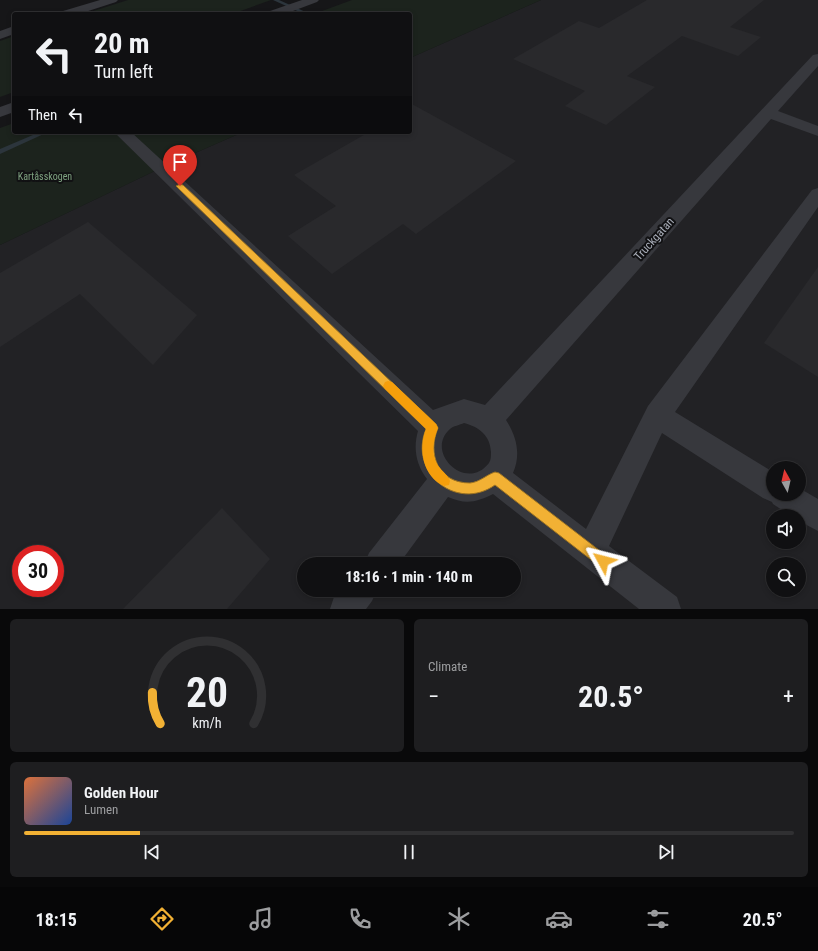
<!DOCTYPE html>
<meta charset="utf-8">
<style>
:root{--surface:#101012;--page:#1e1e20;--text:#f1f3f6;--muted:#9c9d9f;--line:#303032;--accent:#f2b134}
body{margin:0;font-family:"Roboto Condensed",sans-serif;background:var(--page);color:var(--text);height:100vh;display:flex;flex-direction:column;font-size:15px;white-space:nowrap}
*{box-sizing:border-box;margin:0}
p{font-size:13px;color:var(--muted)}
.icon{flex:none;width:22px;height:22px;fill:none;stroke:currentColor;stroke-width:2;stroke-linecap:round;stroke-linejoin:round}
.map{position:relative;height:609px;overflow:hidden}
.panel{display:flex;flex-direction:column;gap:10px;padding:10px;background:#09090a;flex:1}
.panel>*{flex:none}
.hud{position:absolute;left:12px;top:12px;width:400px;height:122px;border-radius:4px;box-shadow:0 2px 6px #0003,0 0 0 1px var(--line);background:#101012;color:var(--text);overflow:hidden}
.needle{width:26px;rotate:352deg}
.tools{position:absolute;left:766px;top:461px;display:grid;gap:8px}
.tools a{display:grid;place-items:center;width:40px;height:40px;border-radius:50%;background:var(--surface);box-shadow:0 2px 6px #0003,0 0 0 1px var(--line);font-size:20px}
.speed{position:absolute;left:12px;top:545px;display:flex;gap:8px;font-size:20px;font-weight:700;text-align:center}
.speed>*{display:grid;place-content:center;width:52px;height:52px;border-radius:50%;background:var(--surface);box-shadow:0 2px 6px #0003,0 0 0 1px var(--line);line-height:1}
.speed .limit{border:6px solid #d22;background:#fff;color:#111}
.pin{position:absolute;display:grid;place-items:center;width:34px;height:34px;color:#fff;margin:-41px -17px;border-radius:50% 50% 50% 0;rotate:-45deg;box-shadow:0 0 4px #0007}
.pin .icon{rotate:45deg}
.me{position:absolute;width:44px;margin:-22px;rotate:308deg;stroke-linejoin:round;filter:drop-shadow(0 0 3px #0008)}
.turn{display:flex;align-items:center;gap:14px;height:84px;padding:0 16px;font-size:18px}
.turn .icon{width:52px;height:52px;stroke-width:2.5}
.turn b{display:block;font-size:28px;line-height:34px}
.then{display:flex;align-items:center;height:38px;padding:0 16px;background:#0003;gap:8px;font-size:15px}
.big{font-size:30px;font-weight:700;line-height:1.1}
.panel .widget{flex:1;display:flex;flex-direction:column;justify-content:center;gap:6px;min-width:0;padding:0 14px;border-radius:6px;background:var(--page)}
.panel .dial{align-items:center;gap:0}
.dial svg{height:104px;overflow:visible;fill:none;stroke:var(--line);stroke-width:7;stroke-linecap:round;text-anchor:middle}
.dial text{fill:var(--text);stroke:none}
.song{display:flex;align-items:center;gap:12px}
.cover{width:48px;height:48px;border-radius:6px;background:linear-gradient(135deg,hsl(20 70% 55%),hsl(220 70% 35%))}
.played{height:4px;border-radius:2px;background:linear-gradient(90deg,var(--accent) 15%,var(--line) 15%)}
.keys{display:flex;justify-content:space-around;direction:ltr}
.heat{display:flex;justify-content:space-between;align-items:center;font-size:22px;direction:ltr}
.panel .tiles{flex:1;display:grid;gap:10px;grid-template-columns:1fr 1fr}
.widget:last-child{grid-column:span 2}
.trip{position:absolute;left:297px;top:557px;width:224px;height:40px;border-radius:20px;background:var(--surface);box-shadow:0 2px 6px #0003,0 0 0 1px var(--line);font-weight:700;line-height:40px;text-align:center}
.tabs{display:flex;height:64px;justify-content:space-around;align-items:center;background:#060607;color:var(--muted)}
.tabs .icon{width:28px;height:28px}
.tabs .on{color:var(--accent)}
.tabs b{font-size:18px;color:var(--text)}
.map>svg:first-child{display:block}
.built{fill:#222225;fill-rule:evenodd}
.green{fill:#1c231d}
.lines{fill:none;stroke-linecap:round;stroke-linejoin:round}
.stream{fill:#2c353c;fill-rule:evenodd}
.building{fill:#29292c}
.minor{fill:#37383d;fill-rule:evenodd}
.route{fill:#f2b134;stroke:#9d7322}
.slow{fill:#f59e0b}
.labels{text-anchor:middle;dominant-baseline:central;stroke-width:4;stroke-linejoin:round;paint-order:stroke}
.far-park-label{font-size:10px;fill:#7fa381;stroke:#111113}
.street-label{font-size:12px;fill:#a8adb8;stroke:#111113}
</style>
<div class="map">
<svg width="818" height="609" viewBox="0 0 818 609">
<rect width="100%" height="100%" fill="#161618"/>
<path class="built" d="M 541,0 L 818,0 L 818,609 L 0,609 L 0,245 L 161,168 L 243,132 L 410,132 L 410,58 ZM 773,468 L 799,468 L 799,494 L 773,494 ZM 773,516 L 799,516 L 799,542 L 773,542 ZM 21,554 L 55,554 L 55,588 L 21,588 ZM 304,564 L 514,564 L 514,590 L 304,590 ZM 773,564 L 799,564 L 799,590 L 773,590 Z"/>
<g class="green">
<path d="M 128,0 L 271,0 L 232,14 L 84,14 Z"/>
<path d="M 352,0 L 541,0 L 410,58 L 410,14 L 314,14 Z"/>
<path d="M 14,36 L 14,92 L 0,97 L 0,41 Z"/>
<path d="M 14,123 L 14,132 L 243,132 L 161,168 L 0,245 L 0,128 Z"/>
</g>
<g class="lines">
<g class="stream">
<path d="M 273,0 L 279,0 L 310,14 L 304,14 Z"/>
<path d="M 40,132 L 48,132 L 0,154 L 0,149 Z"/>
</g>
</g>
<g class="building">
<path d="M 647,0 L 764,0 L 730,27 L 761,37 L 738,56 L 682,36 L 627,76 L 655,87 L 606,125 L 565,106 L 585,91 L 513,59 L 579,21 L 599,28 Z"/>
<path d="M 410,103 L 516,161 L 416,234 L 403,224 L 332,274 L 288,236 L 336,206 L 294,175 L 369,132 L 410,132 Z"/>
<path d="M 88,222 L 197,315 L 153,365 L 80,294 L 0,347 L 0,273 Z"/>
<path d="M 818,267 L 818,377 L 764,343 Z"/>
<path d="M 222,508 L 270,559 L 227,609 L 123,609 Z"/>
</g>
<g class="lines">
<g class="minor">
<path d="M 100,0 L 118,0 L 116,2 L 79,14 L 61,14 L 63,11 Z"/>
<path d="M 302,0 L 319,0 L 317,2 L 285,14 L 268,14 L 270,11 Z"/>
<path d="M 14,26 L 14,34 L 0,39 L 0,31 Z"/>
<path d="M 818,54 L 818,66 L 778,111 L 818,126 L 818,136 L 771,119 L 506,420 C 517,437 521,455 513,473 L 586,529 L 648,406 L 812,190 L 818,188 L 818,207 L 675,412 L 773,472 L 773,494 L 799,494 L 799,488 L 818,499 L 818,531 L 799,521 L 799,516 L 791,516 L 773,504 L 772,502 L 763,498 L 662,433 L 609,546 L 677,597 L 681,609 L 639,609 L 493,494 C 477,502 466,505 448,497 L 399,564 L 364,564 L 369,553 L 427,479 C 416,465 413,448 418,431 L 114,132 L 131,132 L 433,410 L 464,399 L 485,405 L 813,55 ZM 464,423 C 479,427 490,435 491,452 C 491,456 491,460 489,463 C 466,493 424,452 450,429 C 453,426 460,425 464,423 Z"/>
<path d="M 14,102 L 14,112 L 0,117 L 0,107 Z"/>
<path d="M 341,590 L 377,590 L 372,601 L 366,609 L 330,609 L 334,597 Z"/>
</g>
</g>
<path class="route" d="M 180,184 L 183,185 L 436,424 L 438,428 C 427,454 438,483 470,483 C 480,482 486,475 495,472 L 499,473 L 608,557 L 609,561 L 608,566 L 603,567 L 599,566 L 495,485 C 457,512 408,473 426,429 L 178,188 L 176,186 Z"/>
<path class="slow" d="M 388,381 L 392,382 L 436,424 L 438,428 C 433,441 430,456 440,468 C 444,473 448,475 450,481 L 449,485 L 444,486 C 423,477 418,449 426,429 L 385,389 L 383,386 L 385,382 Z"/>
<g class="labels">
<g class="far-park-label">
<text x="45" y="176">Kartåsskogen</text>
</g>
<g class="street-label">
<text transform="translate(654 239) rotate(-48)">Truckgatan</text>
</g>
</g>
</svg>
<div class="tools">
<a><svg class="needle" viewBox="-14 -14 28 28"><path d="M0-13l5 13h-10z" fill="#e53935"/><path d="M0 13l5-13h-10z" fill="#9c9d9f"/></svg></a>
<a><svg class="icon" aria-label="sound" viewBox="0 0 24 24"><path d="M4 9h4l5-4v14l-5-4H4zM17 9q2 3 0 6"/></svg></a>
<a><svg class="icon" aria-label="search" viewBox="0 0 24 24"><circle cx="10" cy="10" r="6"/><path d="M15 15l6 6"/></svg></a>
</div>
<div class="speed"><div class="limit">30</div></div>
<div class="pin" style="left:180px;top:186px;background:#d93025"><svg class="icon" aria-label="arrive" viewBox="0 0 24 24"><path d="M6 21V4h12l-3 4 3 4H6"/></svg></div>
<svg class="me" style="left:603px;top:561px" viewBox="-20 -20 40 40"><path d="M0-17L14 15 0 8-14 15z" fill="#f2b134" stroke="#fff" stroke-width="4"/></svg>
<div class="trip">18:16 · 1 min · 140 m</div>
<div class="hud">
<div class="turn"><svg class="icon" aria-label="left" viewBox="0 0 24 24"><path d="M17 20v-9H6M10 6l-5 5 5 5"/></svg><div><b>20 m</b>Turn left</div></div>
<div class="then">Then<svg class="icon" aria-label="left" viewBox="0 0 24 24"><path d="M17 20v-9H6M10 6l-5 5 5 5"/></svg></div>
</div>
</div>
<section class="panel">
<div class="tiles">
<div class="widget dial"><svg viewBox="0 0 100 80">
<path d="M14 69A42 42 0 1 1 86 69"/>
<path d="M14 69A42 42 0 0 1 8 45" stroke="#f2b134"/>
<text x="50" y="56" font-size="32" font-weight="700">20</text>
<text x="50" y="72" font-size="11">km/h</text>
</svg></div>
<div class="widget"><p>Climate</p>
<div class="heat"><a>−</a><b class="big">20.5°</b><a>+</a></div>
</div>
<div class="widget">
<div class="song"><i class="cover"></i><div><b>Golden Hour</b><p>Lumen</p></div></div>
<div class="played"></div>
<div class="keys"><svg class="icon" aria-label="previous" viewBox="0 0 24 24"><path d="M18 5L8 12l10 7zM5 5v14"/></svg><svg class="icon" aria-label="pause" viewBox="0 0 24 24"><path d="M8 5v14M16 5v14"/></svg><svg class="icon" aria-label="next" viewBox="0 0 24 24"><path d="M6 5l10 7-10 7zM19 5v14"/></svg></div>
</div>
</div>
</section>
<nav class="tabs">
<b>18:15</b>
<svg class="icon on" aria-label="directions" viewBox="0 0 24 24"><path d="M12 3l9 9-9 9-9-9zM9 14v-3h6M13 9l2 2-2 2"/></svg>
<svg class="icon" aria-label="music" viewBox="0 0 24 24"><path d="M9 18V5l10-2v13"/><circle cx="6" cy="18" r="3"/><circle cx="16" cy="16" r="3"/></svg>
<svg class="icon" aria-label="phone" viewBox="0 0 24 24"><path d="M5 4h4l2 5-3 2q2 4 5 5l2-3 5 2v4C11 20 4 13 5 4z"/></svg>
<svg class="icon" aria-label="climate" viewBox="0 0 24 24"><path d="M12 3v18M4 7l16 10M4 17L20 7"/></svg>
<svg class="icon" aria-label="car" viewBox="0 0 24 24"><path d="M5 17H2v-5l4-1 3-4h7l3 4 3 1v5h-3M9 17h6M6 11h13"/><circle cx="7" cy="17" r="2"/><circle cx="17" cy="17" r="2"/></svg>
<svg class="icon" aria-label="filters" viewBox="0 0 24 24"><path d="M4 7h16M4 17h16"/><circle cx="9" cy="7" r="2"/><circle cx="15" cy="17" r="2"/></svg>
<b>20.5°</b>
</nav>
